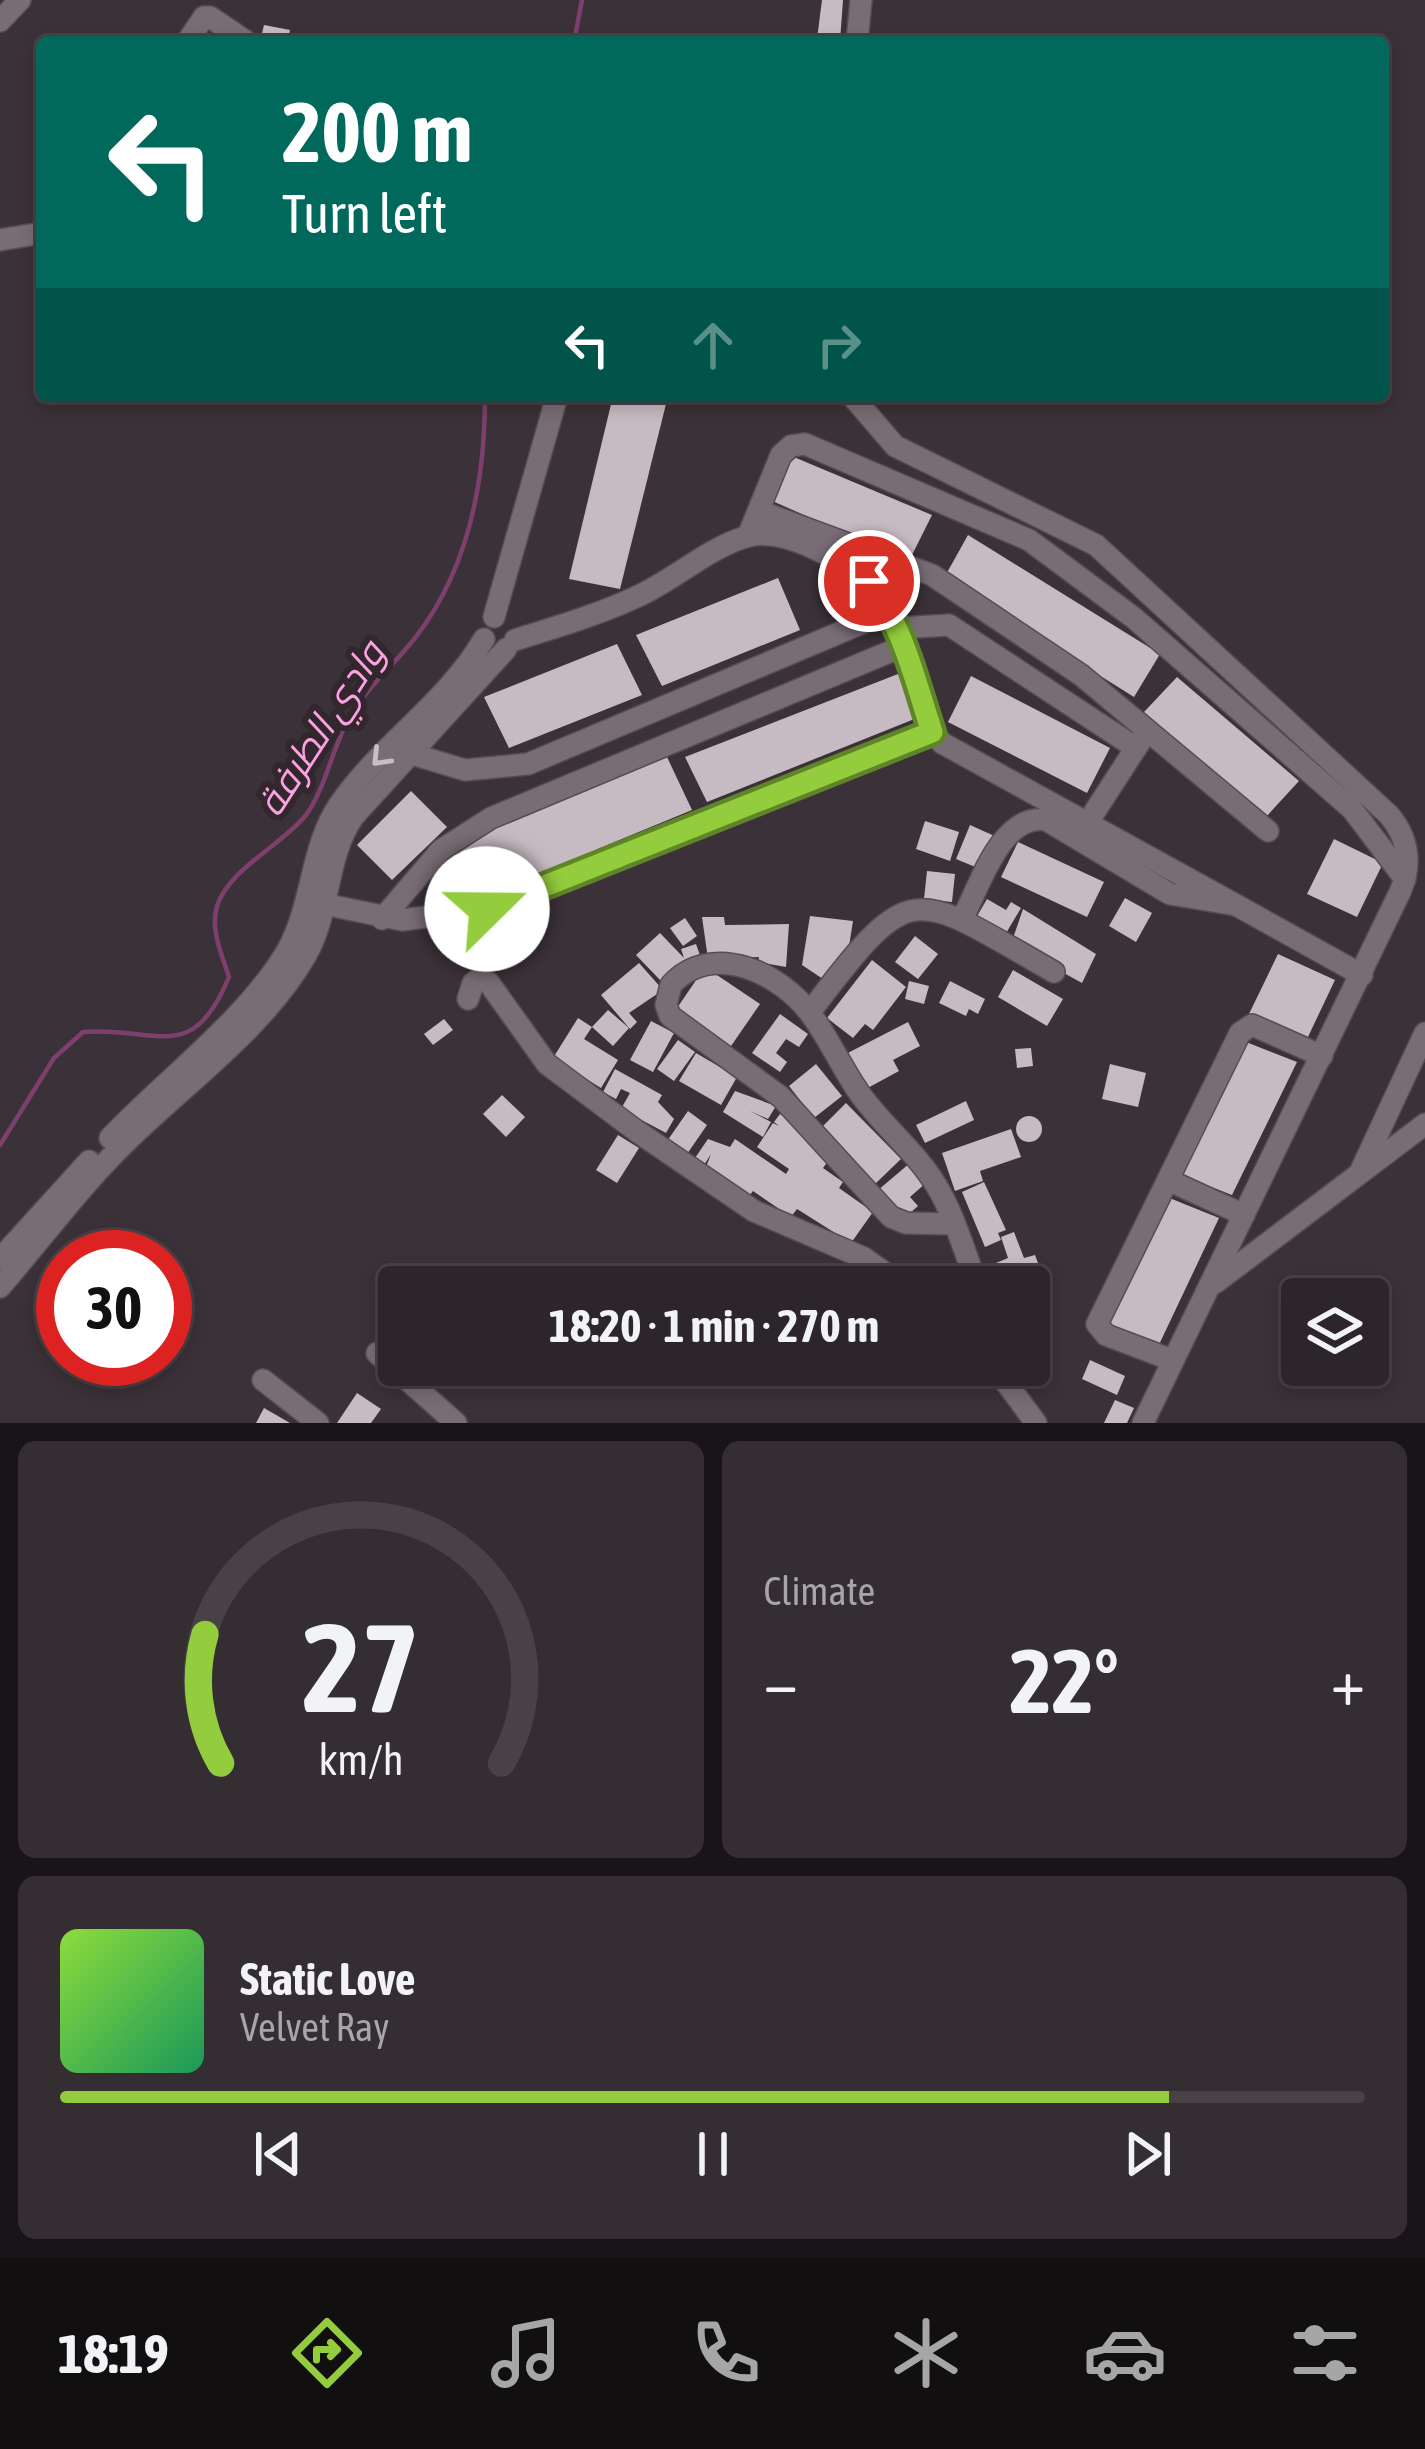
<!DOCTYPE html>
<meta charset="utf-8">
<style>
:root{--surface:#2c252a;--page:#342d32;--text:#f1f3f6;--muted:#a6a5a8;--line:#484247;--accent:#93cc3d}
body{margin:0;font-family:"Asap Condensed",Cairo,sans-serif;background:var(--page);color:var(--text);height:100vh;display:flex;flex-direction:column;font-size:45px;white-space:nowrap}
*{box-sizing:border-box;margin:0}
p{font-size:39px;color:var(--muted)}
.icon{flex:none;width:66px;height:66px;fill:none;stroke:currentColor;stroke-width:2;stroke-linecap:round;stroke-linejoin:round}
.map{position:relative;height:1423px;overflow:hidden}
.sheet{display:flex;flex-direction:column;gap:18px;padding:18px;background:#181417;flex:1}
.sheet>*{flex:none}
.guide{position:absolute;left:36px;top:36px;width:1353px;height:366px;border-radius:12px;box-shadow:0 6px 18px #0003,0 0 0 3px var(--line);background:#00695c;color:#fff;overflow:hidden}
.tools{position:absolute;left:1281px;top:1278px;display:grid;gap:24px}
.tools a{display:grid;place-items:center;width:108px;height:108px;border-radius:12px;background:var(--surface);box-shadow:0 6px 18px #0003,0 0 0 3px var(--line);font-size:60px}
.speed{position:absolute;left:36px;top:1230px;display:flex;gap:24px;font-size:60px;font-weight:700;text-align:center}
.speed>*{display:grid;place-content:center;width:156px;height:156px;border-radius:50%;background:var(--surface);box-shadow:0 6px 18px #0003,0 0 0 3px var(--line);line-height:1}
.speed .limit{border:18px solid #d22;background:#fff;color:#111}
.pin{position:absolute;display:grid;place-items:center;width:102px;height:102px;color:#fff;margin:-51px;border:6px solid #fff;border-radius:50%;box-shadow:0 3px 12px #0007}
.me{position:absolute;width:132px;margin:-66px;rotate:68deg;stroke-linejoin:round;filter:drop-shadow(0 0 9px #0008)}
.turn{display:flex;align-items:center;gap:42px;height:252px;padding:0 48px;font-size:54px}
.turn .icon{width:156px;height:156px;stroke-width:2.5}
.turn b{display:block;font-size:84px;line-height:102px}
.lanes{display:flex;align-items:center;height:114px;padding:0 48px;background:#0003;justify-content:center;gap:60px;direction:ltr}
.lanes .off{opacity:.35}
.big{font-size:90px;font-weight:700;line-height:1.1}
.sheet .card{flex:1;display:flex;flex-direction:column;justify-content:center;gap:18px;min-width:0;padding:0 42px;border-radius:18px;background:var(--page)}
.sheet .dial{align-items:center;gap:0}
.dial svg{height:312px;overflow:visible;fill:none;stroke:var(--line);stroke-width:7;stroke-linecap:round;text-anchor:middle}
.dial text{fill:var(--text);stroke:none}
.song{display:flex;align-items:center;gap:36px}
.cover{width:144px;height:144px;border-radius:18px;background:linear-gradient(135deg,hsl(90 70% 55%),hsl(150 70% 35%))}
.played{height:12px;border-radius:6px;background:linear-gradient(90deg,var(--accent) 85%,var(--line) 85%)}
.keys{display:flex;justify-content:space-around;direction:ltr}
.heat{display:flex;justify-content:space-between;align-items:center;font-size:66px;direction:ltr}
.sheet .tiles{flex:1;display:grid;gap:18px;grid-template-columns:1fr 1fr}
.card:last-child{grid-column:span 2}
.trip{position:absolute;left:378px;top:1266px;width:672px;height:120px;border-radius:12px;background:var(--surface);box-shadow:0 6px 18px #0003,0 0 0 3px var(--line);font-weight:700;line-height:120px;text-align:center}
.dock{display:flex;height:192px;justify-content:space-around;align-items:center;background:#120f11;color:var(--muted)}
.dock .icon{width:84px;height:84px}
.dock .current{color:var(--accent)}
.dock b{font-size:54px;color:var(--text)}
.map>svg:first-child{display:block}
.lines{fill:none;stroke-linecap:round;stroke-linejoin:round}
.stream{stroke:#7d406c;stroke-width:4.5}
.building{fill:#c7bbc3}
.minor-casing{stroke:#554d53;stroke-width:24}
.minor{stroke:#796d75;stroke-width:21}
.oneway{stroke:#c7bfc4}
.route-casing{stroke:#608528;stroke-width:30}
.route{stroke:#93cc3d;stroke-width:21}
.labels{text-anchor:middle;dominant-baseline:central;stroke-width:12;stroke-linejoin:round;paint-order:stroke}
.water-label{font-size:39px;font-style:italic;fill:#fba1e0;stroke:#31272d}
</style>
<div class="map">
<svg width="1425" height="1423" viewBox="0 0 1425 1423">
<rect width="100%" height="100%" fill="#3b3138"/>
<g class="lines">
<g class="stream">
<path d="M 574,42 L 582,0"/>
<path d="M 0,1145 L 54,1058 L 83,1032 C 157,1026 192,1067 229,977 C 222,955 210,930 217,906 C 229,869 282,845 306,815 C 327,786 332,746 351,715 C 369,685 394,665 415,638 C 469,569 485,480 485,396"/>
</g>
</g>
<g class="building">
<path d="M 822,0 L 843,0 L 840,41 L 817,39 Z"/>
<path d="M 264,25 L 290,30 L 287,42 L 260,42 Z"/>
<path d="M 613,396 L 668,396 L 620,589 L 569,579 Z"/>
<path d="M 789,455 L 932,515 L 909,561 L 770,500 Z"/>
<path d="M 968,535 L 1160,654 L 1134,697 L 944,578 Z"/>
<path d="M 778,578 L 800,630 L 662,686 L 636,635 Z"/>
<path d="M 617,644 L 642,695 L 509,748 L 484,697 Z"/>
<path d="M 898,674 L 917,718 L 707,802 L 685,757 Z"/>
<path d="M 971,676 L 1110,748 L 1087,793 L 948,722 Z"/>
<path d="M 1177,677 L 1299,781 L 1265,818 L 1144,712 Z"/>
<path d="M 667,757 L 692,810 L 486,895 L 456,845 Z"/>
<path d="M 411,791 L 447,827 L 392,880 L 357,845 Z"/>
<path d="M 925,821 L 959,832 L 950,861 L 916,849 Z"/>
<path d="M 970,825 L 999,838 L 985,871 L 956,859 Z"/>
<path d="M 1334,839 L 1383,863 L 1357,917 L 1307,894 Z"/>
<path d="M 1018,842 L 1104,882 L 1087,917 L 1001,877 Z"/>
<path d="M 927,871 L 955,874 L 952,902 L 924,899 Z"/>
<path d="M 1125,898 L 1152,913 L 1136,942 L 1109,926 Z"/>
<path d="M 987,899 L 1006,910 L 1011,902 L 1021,908 L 1005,935 L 976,918 Z"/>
<path d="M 1023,909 L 1096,954 L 1082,983 L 1011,944 Z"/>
<path d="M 810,916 L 853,921 L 847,959 L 826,981 L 802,965 Z"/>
<path d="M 702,917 L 724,917 L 725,925 L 789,924 L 786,967 L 758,962 L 759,957 L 708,959 Z"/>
<path d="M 685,918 L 697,936 L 683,946 L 670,928 Z"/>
<path d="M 660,933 L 684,958 L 681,949 L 696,944 L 702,961 L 686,966 L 684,960 L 661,981 L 636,955 Z"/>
<path d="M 915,936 L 938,954 L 918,979 L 895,962 Z"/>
<path d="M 1278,954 L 1335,980 L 1307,1039 L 1249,1014 Z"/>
<path d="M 872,960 L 906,987 L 873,1030 L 865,1024 L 853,1038 L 827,1018 Z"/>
<path d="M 639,963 L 663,990 L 629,1013 L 637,1022 L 630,1029 L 601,995 Z"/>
<path d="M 705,967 L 760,1004 L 729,1049 L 675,1011 Z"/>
<path d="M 1013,970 L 1063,999 L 1047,1026 L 998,997 Z"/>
<path d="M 909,981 L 929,986 L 924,1004 L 905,999 Z"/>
<path d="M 950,981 L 985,999 L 978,1014 L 969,1009 L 966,1016 L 939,1003 Z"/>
<path d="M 608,1010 L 629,1028 L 613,1046 L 592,1027 L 584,1039 L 618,1060 L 601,1088 L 553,1058 L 578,1018 L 592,1027 Z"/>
<path d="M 780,1014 L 808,1034 L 799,1047 L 786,1039 L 776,1053 L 787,1062 L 780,1072 L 752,1053 Z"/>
<path d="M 444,1019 L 453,1030 L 433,1045 L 424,1034 Z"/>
<path d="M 651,1021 L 674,1033 L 653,1072 L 630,1060 Z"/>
<path d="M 908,1022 L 920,1046 L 893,1060 L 899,1071 L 864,1090 L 840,1057 Z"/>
<path d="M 678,1040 L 695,1052 L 674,1081 L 657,1069 Z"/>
<path d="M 1246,1042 L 1297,1062 L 1232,1195 L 1181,1175 Z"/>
<path d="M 1031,1048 L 1033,1066 L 1017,1068 L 1015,1049 Z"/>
<path d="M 696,1053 L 737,1077 L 721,1105 L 679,1081 Z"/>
<path d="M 816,1064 L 842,1096 L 814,1118 L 789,1086 Z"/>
<path d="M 1110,1064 L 1146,1073 L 1138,1107 L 1102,1099 Z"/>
<path d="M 615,1069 L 662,1095 L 658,1102 L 674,1119 L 666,1133 L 621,1109 L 630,1093 L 621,1089 L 616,1099 L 603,1092 Z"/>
<path d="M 735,1091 L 776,1106 L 768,1119 L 750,1111 L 771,1122 L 763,1137 L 723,1112 Z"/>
<path d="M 502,1095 L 525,1117 L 506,1137 L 483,1114 Z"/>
<path d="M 966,1101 L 974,1120 L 925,1143 L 916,1125 Z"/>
<path d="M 846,1103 L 901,1159 L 874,1185 L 821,1128 Z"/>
<path d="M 688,1111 L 707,1125 L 685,1157 L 665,1144 Z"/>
<path d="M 780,1114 L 804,1130 L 828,1161 L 823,1168 L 843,1182 L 839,1188 L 873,1212 L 851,1243 L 797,1209 L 791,1217 L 753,1191 L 749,1196 L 706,1167 L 711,1154 L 704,1165 L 695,1158 L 708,1139 L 730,1147 L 735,1139 L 786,1174 L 789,1169 L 757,1147 L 773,1123 L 779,1126 L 774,1122 Z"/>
<circle cx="1029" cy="1129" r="13"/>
<path d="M 1011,1129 L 1021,1157 L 980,1171 L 983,1181 L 955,1191 L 942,1153 Z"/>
<path d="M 618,1135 L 639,1148 L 617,1183 L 596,1170 Z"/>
<path d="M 910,1163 L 927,1182 L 910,1197 L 918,1206 L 902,1220 L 877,1191 Z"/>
<path d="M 984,1182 L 1006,1230 L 998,1233 L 1001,1240 L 985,1247 L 962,1192 Z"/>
<path d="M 1162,1195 L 1219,1218 L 1156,1351 L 1101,1328 Z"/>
<path d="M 1014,1232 L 1024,1258 L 1035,1255 L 1044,1279 L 1000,1287 L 991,1265 L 1008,1258 L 1001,1237 Z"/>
<path d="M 964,1268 L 970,1287 L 941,1287 L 938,1277 Z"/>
<path d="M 1090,1360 L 1125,1376 L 1117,1395 L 1082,1379 Z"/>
<path d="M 942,1365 L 972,1365 L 976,1373 L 952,1385 Z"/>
<path d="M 357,1393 L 381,1409 L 371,1423 L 337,1423 Z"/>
<path d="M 1115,1400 L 1134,1408 L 1127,1423 L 1104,1423 Z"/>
<path d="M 264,1408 L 290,1423 L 256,1423 Z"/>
</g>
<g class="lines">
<g class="minor-casing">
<g id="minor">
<path d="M 0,21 L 20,0"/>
<path d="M 187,42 L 204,17 L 210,17 L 247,42"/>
<path d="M 857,42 L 861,0"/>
<path d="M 0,240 L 42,233"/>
<path d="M 852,396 L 895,446 L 1096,545 L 1389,815 C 1409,839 1412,864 1400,892 L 1143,1423"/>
<path d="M 759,511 L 932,575 L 1081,675 L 1268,831"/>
<path d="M 748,536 L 781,455 L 791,446 L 805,444 L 1029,540 L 1134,618 L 1352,809 L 1405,879"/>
<path d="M 494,617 L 557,396"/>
<path d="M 898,628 L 949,625 L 1136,748"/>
<path d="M 515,640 C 556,627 598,615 636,597 C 673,581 710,546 749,536 C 791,525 869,574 889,608 C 911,643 921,720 942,743 L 1236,905"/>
<path d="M 412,754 L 465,770 L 528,764 L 891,611"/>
<path d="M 1088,822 L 1143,737"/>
<path d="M 328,905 L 402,920 L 487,909 L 932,732"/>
<path d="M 382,919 L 441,850 L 491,818 L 906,645"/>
<path d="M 962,919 C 980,886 1001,813 1046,820 L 1170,894 L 1236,905 L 1362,975"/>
<path d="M 468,999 L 473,983 L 480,978 L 489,983 L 547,1064 L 638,1132 L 754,1211 L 864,1258 L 905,1287"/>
<path d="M 810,1012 C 914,875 910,890 1054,972"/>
<path d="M 110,1138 C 165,1080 247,1019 287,951 C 313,905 310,848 339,805 C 381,744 446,704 484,639"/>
<path d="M 1362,1168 L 1425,1033"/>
<path d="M 1168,1180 L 1244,1215"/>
<path d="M 954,1224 L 906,1223 L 891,1217 L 781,1097 L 670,1016 L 666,1005 L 671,985 C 712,940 782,973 812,1016 C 830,1040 842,1069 860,1094 C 883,1126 916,1152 936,1185 C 955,1216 965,1254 978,1287"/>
<path d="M 0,1259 L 89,1161"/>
<path d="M 1215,1283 L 1425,1124"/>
<path d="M 0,1287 C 42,1239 81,1185 127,1141 C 186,1083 264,1028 306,955 C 331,911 325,859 353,817 L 506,649"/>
<path d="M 377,1353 L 456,1423"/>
<path d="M 1172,1360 L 1106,1335 L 1097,1324 L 1240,1033 L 1252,1025 L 1322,1056"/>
<path d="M 993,1365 L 1036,1423"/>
<path d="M 263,1380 L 318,1423"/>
</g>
</g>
<use href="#minor" class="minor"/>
</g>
<defs><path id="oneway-chevron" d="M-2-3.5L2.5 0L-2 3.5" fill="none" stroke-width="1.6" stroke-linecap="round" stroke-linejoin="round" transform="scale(3)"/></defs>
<use class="oneway" href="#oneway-chevron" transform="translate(380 758) rotate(134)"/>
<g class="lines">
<g class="route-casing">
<path id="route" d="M 487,909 L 932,732 C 914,678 904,628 869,581"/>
</g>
<use href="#route" class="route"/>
</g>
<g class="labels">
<g class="water-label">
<text transform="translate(320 728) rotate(-57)">وادي الطرفة</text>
</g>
</g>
</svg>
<div class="tools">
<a><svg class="icon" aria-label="layers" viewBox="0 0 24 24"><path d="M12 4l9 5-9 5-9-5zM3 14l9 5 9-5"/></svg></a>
</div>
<div class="speed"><div class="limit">30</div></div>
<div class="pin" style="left:869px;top:581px;background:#d93025"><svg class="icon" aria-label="arrive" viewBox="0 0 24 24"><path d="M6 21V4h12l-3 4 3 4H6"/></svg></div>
<svg class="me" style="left:487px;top:909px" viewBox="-20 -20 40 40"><circle r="19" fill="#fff"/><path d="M0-13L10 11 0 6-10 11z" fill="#93cc3d"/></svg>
<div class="trip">18:20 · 1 min · 270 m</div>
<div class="guide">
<div class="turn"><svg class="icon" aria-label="left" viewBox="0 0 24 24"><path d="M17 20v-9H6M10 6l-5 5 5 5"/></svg><div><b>200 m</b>Turn left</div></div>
<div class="lanes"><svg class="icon" aria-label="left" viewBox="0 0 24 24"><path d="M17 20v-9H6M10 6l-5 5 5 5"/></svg><svg class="icon off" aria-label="ahead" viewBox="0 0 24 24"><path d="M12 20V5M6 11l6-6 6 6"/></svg><svg class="icon off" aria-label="right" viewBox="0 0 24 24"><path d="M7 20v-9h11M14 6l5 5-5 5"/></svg></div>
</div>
</div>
<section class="sheet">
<div class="tiles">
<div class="card dial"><svg viewBox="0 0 100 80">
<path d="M14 69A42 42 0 1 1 86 69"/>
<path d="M14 69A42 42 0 0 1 10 36" stroke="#93cc3d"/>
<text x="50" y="56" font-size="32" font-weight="700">27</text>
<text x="50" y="72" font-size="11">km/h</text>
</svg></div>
<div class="card"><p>Climate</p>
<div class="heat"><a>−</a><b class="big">22°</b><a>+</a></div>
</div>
<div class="card">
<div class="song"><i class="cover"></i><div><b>Static Love</b><p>Velvet Ray</p></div></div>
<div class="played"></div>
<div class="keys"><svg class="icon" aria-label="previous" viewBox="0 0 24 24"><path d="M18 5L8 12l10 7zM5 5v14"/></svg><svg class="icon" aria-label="pause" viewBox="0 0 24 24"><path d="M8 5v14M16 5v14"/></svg><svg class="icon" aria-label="next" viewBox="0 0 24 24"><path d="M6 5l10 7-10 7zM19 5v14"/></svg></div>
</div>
</div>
</section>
<nav class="dock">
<b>18:19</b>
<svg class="icon current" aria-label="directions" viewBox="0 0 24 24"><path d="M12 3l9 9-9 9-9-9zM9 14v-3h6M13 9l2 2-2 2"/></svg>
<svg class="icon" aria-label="music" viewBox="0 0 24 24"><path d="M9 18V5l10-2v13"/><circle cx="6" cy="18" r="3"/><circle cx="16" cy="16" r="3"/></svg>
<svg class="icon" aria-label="phone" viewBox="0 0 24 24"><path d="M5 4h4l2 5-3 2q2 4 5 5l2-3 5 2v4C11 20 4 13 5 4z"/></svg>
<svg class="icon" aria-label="climate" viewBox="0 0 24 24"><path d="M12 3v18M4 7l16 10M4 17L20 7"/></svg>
<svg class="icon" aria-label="car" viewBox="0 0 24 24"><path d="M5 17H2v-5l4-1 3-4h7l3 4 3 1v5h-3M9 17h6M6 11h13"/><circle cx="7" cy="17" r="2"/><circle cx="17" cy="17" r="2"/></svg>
<svg class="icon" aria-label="filters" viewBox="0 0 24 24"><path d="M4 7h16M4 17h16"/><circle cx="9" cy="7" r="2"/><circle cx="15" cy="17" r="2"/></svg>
</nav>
